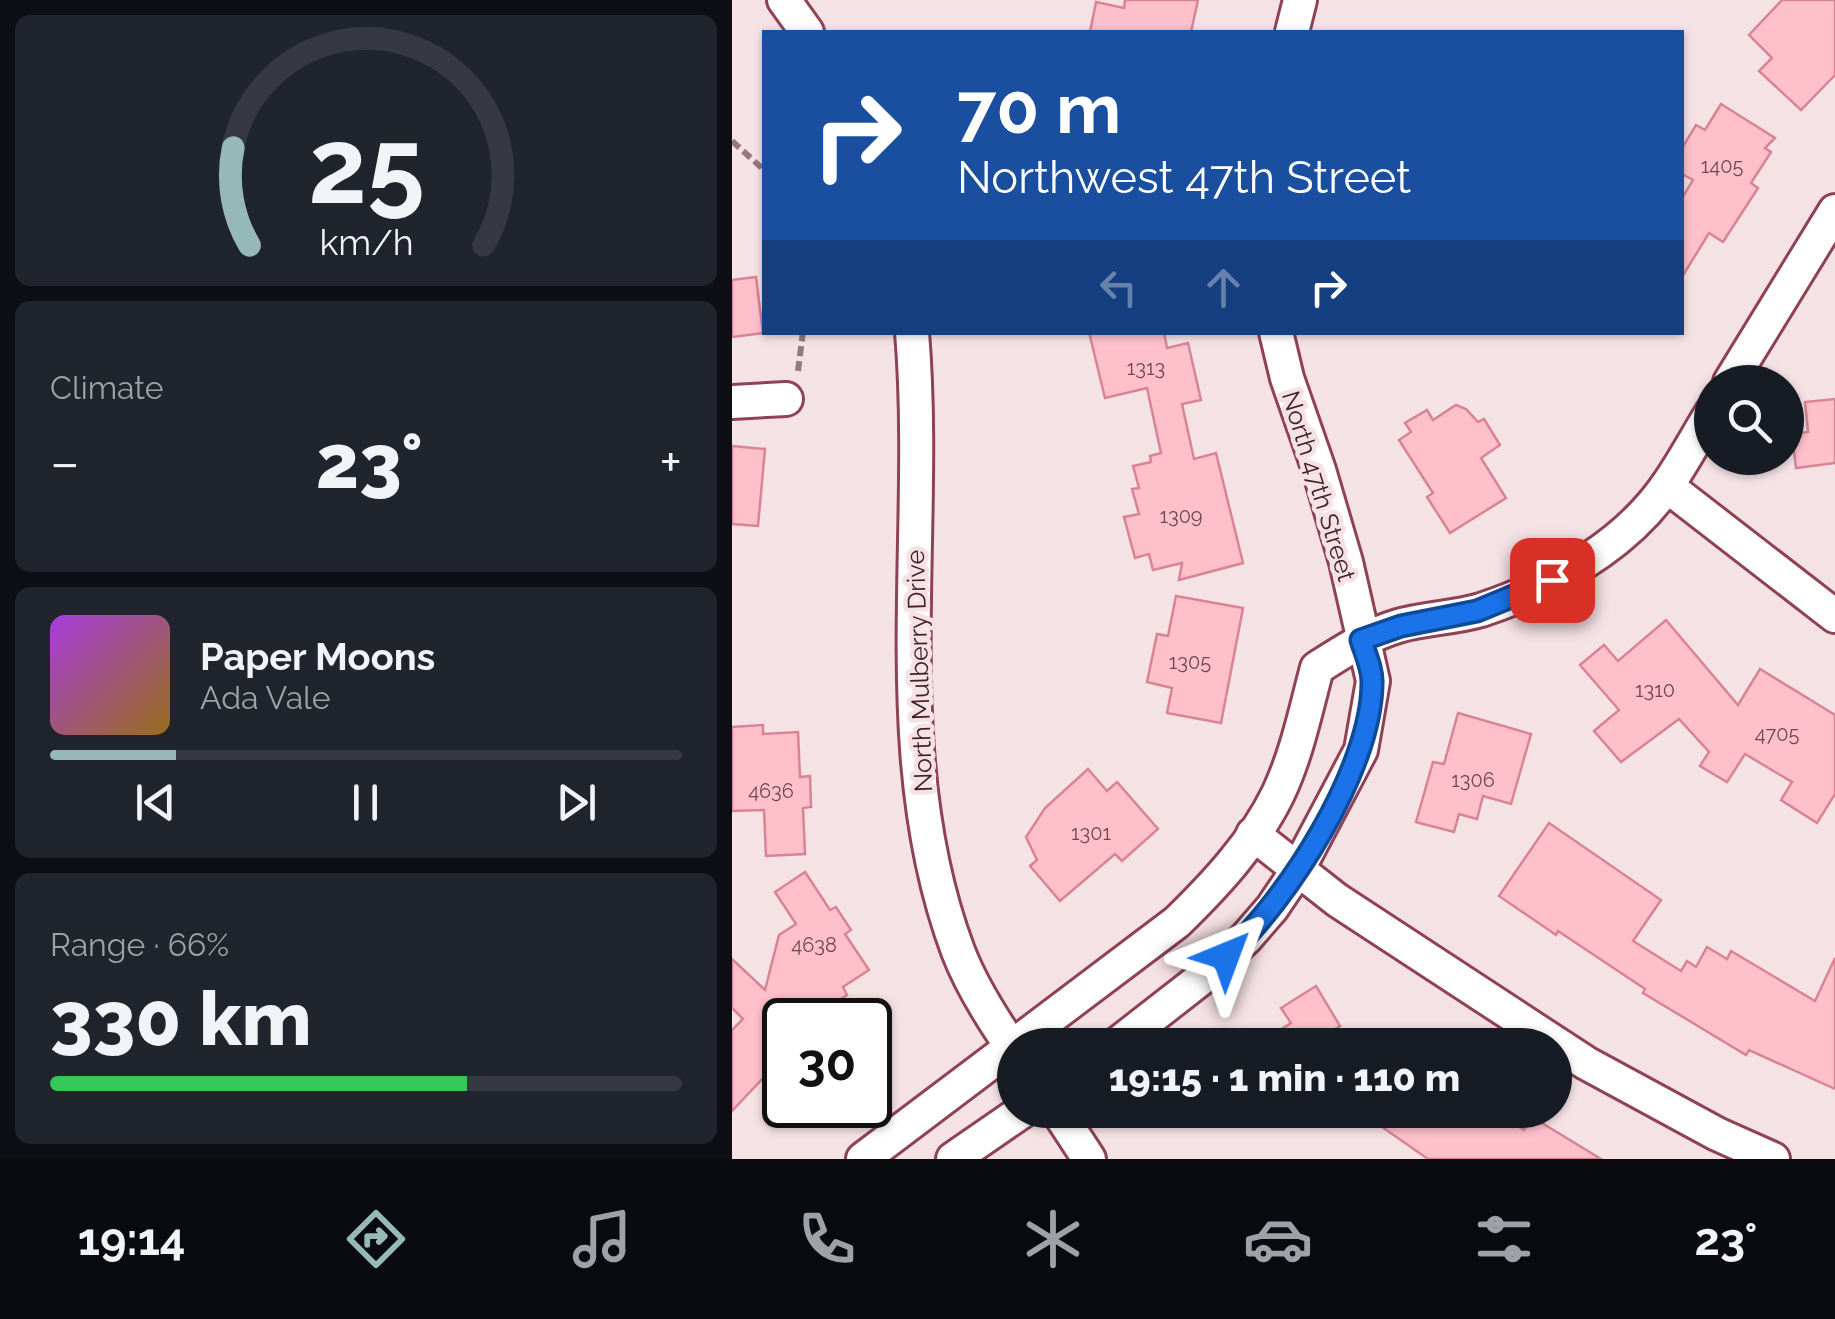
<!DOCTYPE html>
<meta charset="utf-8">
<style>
:root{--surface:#171b24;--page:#20242c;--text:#f1f3f6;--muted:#9ea1a6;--line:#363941;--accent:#96b8b7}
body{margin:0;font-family:Raleway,sans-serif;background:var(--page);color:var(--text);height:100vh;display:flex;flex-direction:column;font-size:38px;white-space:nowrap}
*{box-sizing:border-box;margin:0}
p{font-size:32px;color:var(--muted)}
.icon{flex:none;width:55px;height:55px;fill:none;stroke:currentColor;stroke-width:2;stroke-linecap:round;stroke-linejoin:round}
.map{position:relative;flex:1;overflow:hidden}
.details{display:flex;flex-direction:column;gap:15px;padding:15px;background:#0d0f14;width:732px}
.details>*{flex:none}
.guide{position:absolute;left:30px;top:30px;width:922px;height:305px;border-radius:0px;box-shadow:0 2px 8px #0004;background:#1a4fa0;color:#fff;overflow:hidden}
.fabs{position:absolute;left:962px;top:365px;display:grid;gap:20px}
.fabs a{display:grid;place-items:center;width:110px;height:110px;border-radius:50%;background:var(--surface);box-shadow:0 2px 8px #0004;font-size:50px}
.speed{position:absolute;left:30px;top:998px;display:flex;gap:20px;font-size:50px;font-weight:700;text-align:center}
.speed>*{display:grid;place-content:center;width:130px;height:130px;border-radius:50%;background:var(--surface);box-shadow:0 2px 8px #0004;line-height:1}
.speed .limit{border:5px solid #111;border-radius:15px;background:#fff;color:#111}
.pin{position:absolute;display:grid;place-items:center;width:85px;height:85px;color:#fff;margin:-42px;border-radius:20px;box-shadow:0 5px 15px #0006}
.me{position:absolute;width:110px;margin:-55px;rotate:44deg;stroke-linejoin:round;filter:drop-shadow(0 0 8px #0008)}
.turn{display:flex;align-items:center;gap:35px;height:210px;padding:0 30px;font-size:45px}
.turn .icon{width:130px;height:130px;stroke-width:2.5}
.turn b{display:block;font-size:70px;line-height:85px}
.lanes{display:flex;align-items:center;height:95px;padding:0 30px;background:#0003;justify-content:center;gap:50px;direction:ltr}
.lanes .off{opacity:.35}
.big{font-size:75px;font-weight:800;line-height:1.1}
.details .widget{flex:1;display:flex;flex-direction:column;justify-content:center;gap:15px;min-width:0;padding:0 35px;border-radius:15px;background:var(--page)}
.details .dial{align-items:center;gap:0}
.dial svg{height:260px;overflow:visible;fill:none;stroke:var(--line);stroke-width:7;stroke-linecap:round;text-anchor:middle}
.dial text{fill:var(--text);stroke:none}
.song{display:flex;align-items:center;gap:30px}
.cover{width:120px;height:120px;border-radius:15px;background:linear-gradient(135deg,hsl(280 70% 55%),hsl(40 70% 35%))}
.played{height:10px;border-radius:5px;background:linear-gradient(90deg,var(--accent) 20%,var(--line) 20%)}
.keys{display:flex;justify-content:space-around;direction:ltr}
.heat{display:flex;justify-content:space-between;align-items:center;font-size:55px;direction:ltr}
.charge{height:15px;border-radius:8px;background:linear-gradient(90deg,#34c759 66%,var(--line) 0)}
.trip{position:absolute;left:265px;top:1028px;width:575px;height:100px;border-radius:50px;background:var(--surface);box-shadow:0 2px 8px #0004;font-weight:800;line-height:100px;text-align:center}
.tabs{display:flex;height:160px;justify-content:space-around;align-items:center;background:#090b0e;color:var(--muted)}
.tabs .icon{width:70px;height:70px}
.tabs .current{color:var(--accent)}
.tabs b{font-size:45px;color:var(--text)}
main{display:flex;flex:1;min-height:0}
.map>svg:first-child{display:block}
.building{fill:#fec1cc;stroke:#d98495;stroke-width:2.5}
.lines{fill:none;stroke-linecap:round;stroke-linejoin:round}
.minor-casing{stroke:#8f4254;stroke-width:38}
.path{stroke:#94797e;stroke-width:6;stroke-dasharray:10 5;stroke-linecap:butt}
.minor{stroke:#fff;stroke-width:32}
.route-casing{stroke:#114b97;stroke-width:25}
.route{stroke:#1a73e8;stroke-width:18}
.labels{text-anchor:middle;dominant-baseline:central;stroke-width:9;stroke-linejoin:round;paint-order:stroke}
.number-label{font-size:20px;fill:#714850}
.street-label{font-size:25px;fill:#421f27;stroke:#f5e2e5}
</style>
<main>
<section class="details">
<div class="widget dial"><svg viewBox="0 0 100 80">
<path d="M14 69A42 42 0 1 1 86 69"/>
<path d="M14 69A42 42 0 0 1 9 39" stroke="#96b8b7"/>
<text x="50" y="56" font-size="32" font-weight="700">25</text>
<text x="50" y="72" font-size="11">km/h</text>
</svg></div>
<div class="widget"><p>Climate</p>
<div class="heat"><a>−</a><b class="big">23°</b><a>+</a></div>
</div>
<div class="widget">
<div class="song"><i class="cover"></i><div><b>Paper Moons</b><p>Ada Vale</p></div></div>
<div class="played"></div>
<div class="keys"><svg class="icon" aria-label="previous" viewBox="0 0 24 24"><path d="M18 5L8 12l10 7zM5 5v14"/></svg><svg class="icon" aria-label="pause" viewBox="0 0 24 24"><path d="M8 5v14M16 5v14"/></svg><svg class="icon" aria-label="next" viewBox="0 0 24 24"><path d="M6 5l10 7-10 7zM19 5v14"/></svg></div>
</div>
<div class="widget"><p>Range · 66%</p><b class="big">330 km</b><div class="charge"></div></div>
</section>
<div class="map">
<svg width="1103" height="1159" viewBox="0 0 1103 1159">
<rect width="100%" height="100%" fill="#f5e2e5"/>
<g class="building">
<path d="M 393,0 L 466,0 L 459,32 L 358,32 L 364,2 L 392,8 Z"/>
<path d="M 1050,0 L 1103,0 L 1103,75 L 1069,110 L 1027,71 L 1040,58 L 1017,35 Z"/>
<path d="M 989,104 L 1043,138 L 1033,148 L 1039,152 L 1019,183 L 1026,188 L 991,242 L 977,233 L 950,277 L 950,198 L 961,180 L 950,174 L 950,148 L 964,125 L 973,130 Z"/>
<path d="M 24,277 L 31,333 L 0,337 L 0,280 Z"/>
<path d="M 357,332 L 432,332 L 435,348 L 456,343 L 469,400 L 450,404 L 462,459 L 484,453 L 511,563 L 447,580 L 450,563 L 421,570 L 417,554 L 403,558 L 392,517 L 407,514 L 400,489 L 407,488 L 401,466 L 419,462 L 418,456 L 429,453 L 415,388 L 373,398 Z"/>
<path d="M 1103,399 L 1103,463 L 1064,468 L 1060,434 L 1076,432 L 1073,402 Z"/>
<path d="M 724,405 L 734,409 L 746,422 L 752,419 L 768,445 L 749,458 L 774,498 L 718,533 L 695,497 L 701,493 L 667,440 L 679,432 L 673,423 L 695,410 L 701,420 Z"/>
<path d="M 0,446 L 33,449 L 26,526 L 0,524 Z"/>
<path d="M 444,596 L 511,608 L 489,723 L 435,713 L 440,688 L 415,682 L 425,634 L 436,636 Z"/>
<path d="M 934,620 L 1006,705 L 1028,669 L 1103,715 L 1103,794 L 1085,823 L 1049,800 L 1060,782 L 1013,754 L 995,782 L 968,766 L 977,752 L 947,719 L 889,762 L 862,731 L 887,710 L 848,665 L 872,645 L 886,661 Z"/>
<path d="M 726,713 L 799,734 L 779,804 L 751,796 L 745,819 L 727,814 L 722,832 L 684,822 L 701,762 L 712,764 Z"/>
<path d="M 31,725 L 31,734 L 66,732 L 68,777 L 78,776 L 79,807 L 71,808 L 73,854 L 34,856 L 32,810 L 0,811 L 0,727 Z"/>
<path d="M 356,769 L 375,791 L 385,782 L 426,829 L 390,861 L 383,854 L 328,901 L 298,866 L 305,860 L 294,837 L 313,808 Z"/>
<path d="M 817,823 L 929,900 L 901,941 L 949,971 L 955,961 L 964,967 L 975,947 L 995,959 L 999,951 L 1083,1001 L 1103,958 L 1103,1089 L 1017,1050 L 1014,1055 L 911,993 L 913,989 L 826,931 L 824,935 L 767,896 Z"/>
<path d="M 73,872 L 98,910 L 104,907 L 119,930 L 113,934 L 137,970 L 111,987 L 115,995 L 77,1020 L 52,1020 L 52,1056 L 0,1111 L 0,1030 L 11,1019 L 0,1008 L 0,959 L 33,990 L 47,935 L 64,924 L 43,892 Z"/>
<path d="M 584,986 L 608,1026 L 591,1036 L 596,1045 L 524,1045 L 559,1023 L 549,1008 Z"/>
<path d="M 661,1110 L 763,1110 L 792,1130 L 800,1117 L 869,1159 L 696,1159 L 650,1127 Z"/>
</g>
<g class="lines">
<g class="minor-casing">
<g id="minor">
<path d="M 52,0 L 75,32"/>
<path d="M 560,32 L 568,0"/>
<path d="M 180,332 C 197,537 152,754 226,951 C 239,985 261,1020 282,1050"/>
<path d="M 998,382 L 1103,211"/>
<path d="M 0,402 L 54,399"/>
<path d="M 935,486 L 1103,616"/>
<path d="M 521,834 L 605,900 L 854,1063 L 985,1134 L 1041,1159"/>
<path d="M 384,1045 L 475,974 L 514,938 L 540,908 L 565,871 L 629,750 L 641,681 L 614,562 L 587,470 L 555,378 L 544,332"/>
<path d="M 325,1110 L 357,1159"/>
<path d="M 131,1159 L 445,922 C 484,884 522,843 546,794 C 565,754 574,709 585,668 C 612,651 636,635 666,626 C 693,618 722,618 749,610 C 820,586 893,547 936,484 C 952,461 965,436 980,412"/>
<path d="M 221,1159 L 292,1110"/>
</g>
</g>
<g class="path">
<path d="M 0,141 L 32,170"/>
<path d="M 66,371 L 71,332"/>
</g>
<use href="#minor" class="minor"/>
</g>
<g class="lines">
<g class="route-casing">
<path id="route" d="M 494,956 C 556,899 639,770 640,684 C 641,670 633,653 629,640 L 669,626 L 745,611 L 820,580"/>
</g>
<use href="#route" class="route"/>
</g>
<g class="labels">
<g class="number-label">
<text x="990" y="166">1405</text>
<text x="414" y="368">1313</text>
<text x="449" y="516">1309</text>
<text x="458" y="662">1305</text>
<text x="923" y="690">1310</text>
<text x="1045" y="734">4705</text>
<text x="741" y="780">1306</text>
<text x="39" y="791">4636</text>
<text x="359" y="833">1301</text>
<text x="82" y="945">4638</text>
</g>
<g class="street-label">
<text transform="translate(587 486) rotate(73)">North 47th Street</text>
<text transform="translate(187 671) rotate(-92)">North Mulberry Drive</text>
</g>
</g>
</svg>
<div class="fabs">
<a><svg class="icon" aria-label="search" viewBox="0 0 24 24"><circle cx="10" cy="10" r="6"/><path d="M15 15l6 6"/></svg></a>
</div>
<div class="speed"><div class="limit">30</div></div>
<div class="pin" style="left:820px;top:580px;background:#d93025"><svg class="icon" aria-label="arrive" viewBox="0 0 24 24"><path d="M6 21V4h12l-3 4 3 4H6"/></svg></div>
<svg class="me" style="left:494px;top:956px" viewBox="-20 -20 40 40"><path d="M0-17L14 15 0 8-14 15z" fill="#1a73e8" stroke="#fff" stroke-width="4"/></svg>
<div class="trip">19:15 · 1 min · 110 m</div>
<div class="guide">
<div class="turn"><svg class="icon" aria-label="right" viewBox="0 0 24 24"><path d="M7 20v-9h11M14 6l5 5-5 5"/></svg><div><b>70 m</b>Northwest 47th Street</div></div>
<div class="lanes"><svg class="icon off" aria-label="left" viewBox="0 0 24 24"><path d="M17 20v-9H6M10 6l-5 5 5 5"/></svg><svg class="icon off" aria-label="ahead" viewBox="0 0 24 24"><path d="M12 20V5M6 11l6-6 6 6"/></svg><svg class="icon" aria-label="right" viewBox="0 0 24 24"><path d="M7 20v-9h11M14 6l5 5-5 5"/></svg></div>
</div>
</div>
</main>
<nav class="tabs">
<b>19:14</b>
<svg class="icon current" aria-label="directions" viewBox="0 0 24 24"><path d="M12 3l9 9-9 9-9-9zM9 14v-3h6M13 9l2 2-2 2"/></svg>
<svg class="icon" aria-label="music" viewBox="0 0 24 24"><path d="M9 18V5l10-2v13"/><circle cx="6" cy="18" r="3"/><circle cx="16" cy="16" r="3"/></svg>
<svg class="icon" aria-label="phone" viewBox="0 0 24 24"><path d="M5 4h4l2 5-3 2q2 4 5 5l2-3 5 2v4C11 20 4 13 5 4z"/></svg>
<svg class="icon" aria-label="climate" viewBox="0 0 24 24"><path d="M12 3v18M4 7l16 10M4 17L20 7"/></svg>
<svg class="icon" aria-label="car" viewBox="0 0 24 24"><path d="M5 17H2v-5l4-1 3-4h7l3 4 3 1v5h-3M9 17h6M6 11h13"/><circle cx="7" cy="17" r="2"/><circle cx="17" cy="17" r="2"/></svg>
<svg class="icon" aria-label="filters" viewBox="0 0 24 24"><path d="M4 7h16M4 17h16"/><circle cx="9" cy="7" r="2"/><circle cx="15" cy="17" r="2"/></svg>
<b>23°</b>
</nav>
